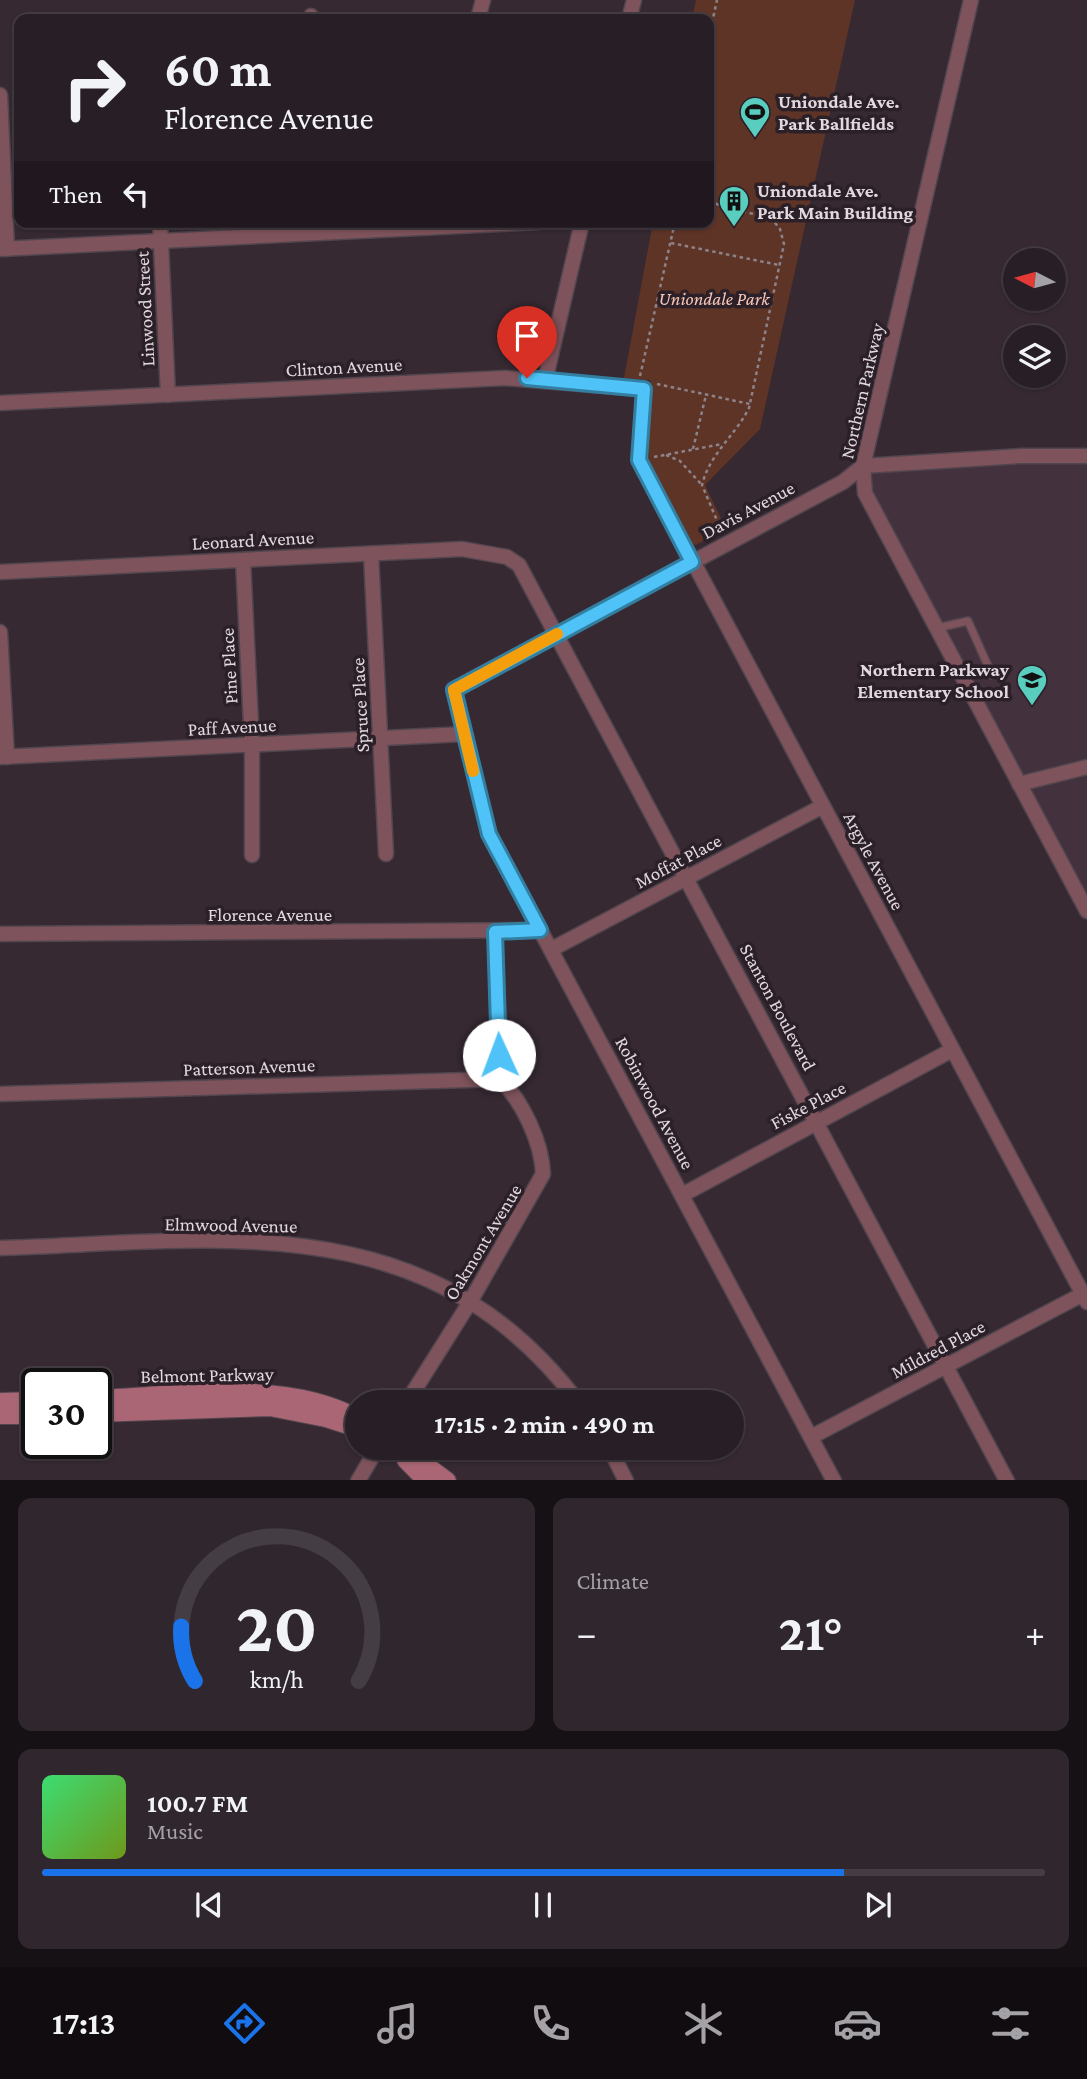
<!DOCTYPE html>
<meta charset="utf-8">
<style>
:root{--surface:#281f26;--page:#30272e;--text:#f1f3f6;--muted:#a5a2a7;--line:#443d43;--accent:#1a73e8}
body{margin:0;font-family:"Crimson Pro",serif;background:var(--page);color:var(--text);height:100vh;display:flex;flex-direction:column;font-size:26px;white-space:nowrap}
*{box-sizing:border-box;margin:0}
p{font-size:23px;color:var(--muted)}
.icon{flex:none;width:38px;height:38px;fill:none;stroke:currentColor;stroke-width:2;stroke-linecap:round;stroke-linejoin:round}
.map{position:relative;height:1480px;overflow:hidden}
.drawer{display:flex;flex-direction:column;gap:18px;padding:18px;background:#161115;flex:1}
.drawer>*{flex:none}
.banner{position:absolute;left:14px;top:14px;width:700px;height:214px;border-radius:14px;box-shadow:0 2px 5px #0004,0 0 0 2px var(--line);background:#281f26;color:var(--text);overflow:hidden}
.needle{width:46px;rotate:276deg}
.tools{position:absolute;left:1003px;top:248px;display:grid;gap:14px}
.tools a{display:grid;place-items:center;width:63px;height:63px;border-radius:50%;background:var(--surface);box-shadow:0 2px 5px #0004,0 0 0 2px var(--line);font-size:35px}
.speed{position:absolute;left:21px;top:1368px;display:flex;gap:14px;font-size:35px;font-weight:700;text-align:center}
.speed>*{display:grid;place-content:center;width:91px;height:91px;border-radius:50%;background:var(--surface);box-shadow:0 2px 5px #0004,0 0 0 2px var(--line);line-height:1}
.speed .limit{border:4px solid #111;border-radius:10px;background:#fff;color:#111}
.pin{position:absolute;display:grid;place-items:center;width:60px;height:60px;color:#fff;margin:-72px -30px;border-radius:50% 50% 50% 0;rotate:-45deg;box-shadow:0 0 7px #0007}
.pin .icon{rotate:45deg}
.me{position:absolute;width:77px;margin:-38px;rotate:358deg;stroke-linejoin:round;filter:drop-shadow(0 0 5px #0008)}
.turn{display:flex;align-items:center;gap:24px;height:147px;padding:0 35px;font-size:32px}
.turn .icon{width:91px;height:91px;stroke-width:2.5}
.turn b{display:block;font-size:49px;line-height:60px}
.then{display:flex;align-items:center;height:66px;padding:0 35px;background:#0003;gap:14px;font-size:26px}
.big{font-size:52px;font-weight:700;line-height:1.1}
.drawer .card{flex:1;display:flex;flex-direction:column;justify-content:center;gap:10px;min-width:0;padding:0 24px;border-radius:14px;background:var(--page)}
.drawer .dial{align-items:center;gap:0}
.dial svg{height:182px;overflow:visible;fill:none;stroke:var(--line);stroke-width:7;stroke-linecap:round;text-anchor:middle}
.dial text{fill:var(--text);stroke:none}
.song{display:flex;align-items:center;gap:21px}
.cover{width:84px;height:84px;border-radius:10px;background:linear-gradient(135deg,hsl(140 70% 55%),hsl(80 70% 35%))}
.played{height:7px;border-radius:4px;background:linear-gradient(90deg,var(--accent) 80%,var(--line) 80%)}
.keys{display:flex;justify-content:space-around;direction:ltr}
.heat{display:flex;justify-content:space-between;align-items:center;font-size:38px;direction:ltr}
.drawer .tiles{flex:1;display:grid;gap:18px;grid-template-columns:1fr 1fr}
.card:last-child{grid-column:span 2}
.trip{position:absolute;left:345px;top:1390px;width:399px;height:70px;border-radius:35px;background:var(--surface);box-shadow:0 2px 5px #0004,0 0 0 2px var(--line);font-weight:700;line-height:70px;text-align:center}
.dock{display:flex;height:112px;justify-content:space-around;align-items:center;background:#100c0f;color:var(--muted)}
.dock .icon{width:49px;height:49px}
.dock .active{color:var(--accent)}
.dock b{font-size:32px;color:var(--text)}
.map>svg:first-child{display:block}
.built{fill:#43313e}
.green{fill:#5e3427}
.lines{fill:none;stroke-linecap:round;stroke-linejoin:round}
.lane-casing{stroke:#51454e;stroke-width:10}
.street-casing{stroke:#51454e;stroke-width:17}
.secondary-casing{stroke:#51454e;stroke-width:20}
.path{stroke:#8d838a;stroke-width:2.5;stroke-dasharray:3.5 3.5;stroke-linecap:butt}
.lane{stroke:#7e535b;stroke-width:7}
.street{stroke:#7e535b;stroke-width:14}
.secondary{stroke:#aa6674;stroke-width:18}
.route-casing{stroke:#337fa1;stroke-width:18}
.route{stroke:#4fc3f7;stroke-width:12}
.slow{stroke:#f59e0b;stroke-width:12}
.labels{text-anchor:middle;dominant-baseline:central;stroke-width:7;stroke-linejoin:round;paint-order:stroke}
.poi-label{font-size:19px;font-weight:bold;fill:#e1d9df;stroke:#2c2028;text-anchor:start}
.park-label{font-size:19px;font-style:italic;fill:#f9c8b9;stroke:#2c2028}
.street-label{font-size:19px;fill:#e1d9df;stroke:#2c2028}
</style>
<div class="map">
<svg width="1087" height="1481" viewBox="0 0 1087 1481">
<rect width="100%" height="100%" fill="#362932"/>
<path class="built" d="M 1087,456 L 1087,911 L 871,507 L 863,466 Z"/>
<path class="green" d="M 696,0 L 855,0 L 760,429 L 705,485 L 726,529 L 696,545 L 691,544 L 648,464 L 650,380 L 624,378 L 653,222 L 709,222 L 709,19 L 692,19 Z"/>
<g class="lines">
<g class="lane-casing">
<path id="lane" d="M 937,628 L 968,621 L 992,675"/>
</g>
<g class="street-casing">
<g id="street">
<path d="M 971,0 L 863,466 L 865,493 L 1087,911"/>
<path d="M 311,19 L 311,16"/>
<path d="M 478,19 L 483,0"/>
<path d="M 629,19 L 634,0"/>
<path d="M 0,95 L 7,249"/>
<path d="M 160,222 L 168,395"/>
<path d="M 0,249 L 538,222"/>
<path d="M 545,381 L 582,222"/>
<path d="M 0,403 L 505,378 L 644,389 L 639,460 L 1087,1302"/>
<path d="M 371,554 L 386,854"/>
<path d="M 243,560 L 252,745 L 252,855"/>
<path d="M 0,572 L 462,549 L 507,557 L 519,565 L 1007,1481"/>
<path d="M 0,632 L 7,757"/>
<path d="M 0,757 L 465,734"/>
<path d="M 1019,784 L 1087,767"/>
<path d="M 0,934 L 540,930"/>
<path d="M 552,949 L 823,806"/>
<path d="M 0,1094 L 500,1079"/>
<path d="M 682,1195 L 952,1050"/>
<path d="M 0,1248 C 219,1241 427,1203 578,1402"/>
<path d="M 407,1402 L 470,1302 L 543,1174 C 542,1142 522,1101 500,1079 L 495,932"/>
<path d="M 811,1437 L 1083,1294"/>
<path d="M 609,1447 L 626,1481"/>
<path d="M 358,1481 L 378,1447"/>
<path d="M 834,1481 L 489,834 L 454,689 L 843,482 L 863,466 L 1021,456 L 1087,456"/>
</g>
</g>
<g class="secondary-casing">
<g id="secondary">
<path d="M 96,1399 C 178,1396 284,1378 357,1418"/>
<path d="M 0,1402 L 37,1401"/>
<path d="M 96,1413 L 270,1407 L 326,1418 L 357,1428"/>
<path d="M 0,1415 L 37,1415"/>
<path d="M 401,1447 L 447,1481"/>
<path d="M 406,1460 L 427,1481"/>
</g>
</g>
<g class="path">
<path d="M 709,37 L 717,0"/>
<path d="M 709,202 L 772,219 L 780,229 L 784,244 L 749,408 C 735,436 710,453 702,485 L 721,530"/>
<path d="M 671,243 L 779,265"/>
<path d="M 640,376 L 675,222"/>
<path d="M 657,384 L 750,404"/>
<path d="M 693,449 L 706,395"/>
<path d="M 666,455 L 680,461 L 702,485"/>
<path d="M 654,457 L 722,444"/>
</g>
<use href="#lane" class="lane"/>
<use href="#street" class="street"/>
<use href="#secondary" class="secondary"/>
</g>
<g class="lines">
<g class="route-casing">
<path id="route" d="M 499,1055 L 495,932 L 540,930 L 489,834 L 454,690 L 692,562 L 639,460 L 644,389 L 527,378"/>
</g>
<use href="#route" class="route"/>
<path class="slow" d="M 473,771 L 454,690 L 557,634"/>
</g>
<defs>
<g id="stadium-pin" transform="scale(1.575)"><path d="M0 17L-7.5 6A9.5 9.5 0 1 1 7.5 6Z" fill="#59cebe" stroke="#2c2028"/><path d="M0-5a6.5 5 0 1 0 0 10a6.5 5 0 1 0 0-10ZM-3.5-1.8h7v3.6h-7Z" fill="#111"/></g>
<g id="building-pin" transform="scale(1.575)"><path d="M0 17L-7.5 6A9.5 9.5 0 1 1 7.5 6Z" fill="#59cebe" stroke="#2c2028"/><path d="M-4-6H4V6H1V3H-1V6H-4ZM-2.5-4.3h1.7v1.8h-1.7ZM.8-4.3h1.7v1.8H.8ZM-2.5-1h1.7V.8h-1.7ZM.8-1h1.7V.8H.8Z" fill="#111"/></g>
<g id="school-pin" transform="scale(1.575)"><path d="M0 17L-7.5 6A9.5 9.5 0 1 1 7.5 6Z" fill="#59cebe" stroke="#2c2028"/><path d="M0-5L7-2L0 1L-7-2ZM-4 1L0 2.5L4 1V4Q0 6-4 4Z" fill="#111"/></g>
</defs>
<g fill-rule="evenodd">
<use href="#stadium-pin" x="755" y="112"/>
<use href="#building-pin" x="734" y="201"/>
<use href="#school-pin" x="1032" y="680"/>
</g>
<g class="labels">
<g class="poi-label">
<text x="778" y="101">Uniondale Ave.<tspan x="778" dy="22">Park Ballfields</tspan></text>
<text x="757" y="190">Uniondale Ave.<tspan x="757" dy="22">Park Main Building</tspan></text>
<text x="1009" y="669" text-anchor="end">Northern Parkway<tspan x="1009" dy="22">Elementary School</tspan></text>
</g>
<g class="park-label">
<text x="714" y="298">Uniondale Park</text>
</g>
<g class="street-label">
<text transform="translate(145 309) rotate(-93)">Linwood Street</text>
<text transform="translate(344 367) rotate(-3)">Clinton Avenue</text>
<text transform="translate(862 391) rotate(-77)">Northern Parkway</text>
<text transform="translate(748 510) rotate(-28)">Davis Avenue</text>
<text transform="translate(253 540) rotate(-3)">Leonard Avenue</text>
<text transform="translate(229 666) rotate(-93)">Pine Place</text>
<text transform="translate(360 705) rotate(-93)">Spruce Place</text>
<text transform="translate(232 727) rotate(-3)">Paff Avenue</text>
<text transform="translate(678 861) rotate(-28)">Moffat Place</text>
<text transform="translate(874 861) rotate(62)">Argyle Avenue</text>
<text x="270" y="914">Florence Avenue</text>
<text transform="translate(778 1007) rotate(62)">Stanton Boulevard</text>
<text transform="translate(249 1067) rotate(-2)">Patterson Avenue</text>
<text transform="translate(655 1103) rotate(62)">Robinwood Avenue</text>
<text transform="translate(808 1105) rotate(-28)">Fiske Place</text>
<text transform="translate(231 1225) rotate(1)">Elmwood Avenue</text>
<text transform="translate(483 1242) rotate(-59)">Oakmont Avenue</text>
<text transform="translate(938 1349) rotate(-28)">Mildred Place</text>
<text transform="translate(207 1375) rotate(-1)">Belmont Parkway</text>
</g>
</g>
</svg>
<div class="tools">
<a><svg class="needle" viewBox="-14 -14 28 28"><path d="M0-13l5 13h-10z" fill="#e53935"/><path d="M0 13l5-13h-10z" fill="#a5a2a7"/></svg></a>
<a><svg class="icon" aria-label="layers" viewBox="0 0 24 24"><path d="M12 4l9 5-9 5-9-5zM3 14l9 5 9-5"/></svg></a>
</div>
<div class="speed"><div class="limit">30</div></div>
<div class="pin" style="left:527px;top:378px;background:#d93025"><svg class="icon" aria-label="arrive" viewBox="0 0 24 24"><path d="M6 21V4h12l-3 4 3 4H6"/></svg></div>
<svg class="me" style="left:499px;top:1055px" viewBox="-20 -20 40 40"><circle r="19" fill="#fff"/><path d="M0-13L10 11 0 6-10 11z" fill="#4fc3f7"/></svg>
<div class="trip">17:15 · 2 min · 490 m</div>
<div class="banner">
<div class="turn"><svg class="icon" aria-label="right" viewBox="0 0 24 24"><path d="M7 20v-9h11M14 6l5 5-5 5"/></svg><div><b>60 m</b>Florence Avenue</div></div>
<div class="then">Then<svg class="icon" aria-label="left" viewBox="0 0 24 24"><path d="M17 20v-9H6M10 6l-5 5 5 5"/></svg></div>
</div>
</div>
<section class="drawer">
<div class="tiles">
<div class="card dial"><svg viewBox="0 0 100 80">
<path d="M14 69A42 42 0 1 1 86 69"/>
<path d="M14 69A42 42 0 0 1 8 45" stroke="#1a73e8"/>
<text x="50" y="56" font-size="32" font-weight="700">20</text>
<text x="50" y="72" font-size="11">km/h</text>
</svg></div>
<div class="card"><p>Climate</p>
<div class="heat"><a>−</a><b class="big">21°</b><a>+</a></div>
</div>
<div class="card">
<div class="song"><i class="cover"></i><div><b>100.7 FM</b><p>Music</p></div></div>
<div class="played"></div>
<div class="keys"><svg class="icon" aria-label="previous" viewBox="0 0 24 24"><path d="M18 5L8 12l10 7zM5 5v14"/></svg><svg class="icon" aria-label="pause" viewBox="0 0 24 24"><path d="M8 5v14M16 5v14"/></svg><svg class="icon" aria-label="next" viewBox="0 0 24 24"><path d="M6 5l10 7-10 7zM19 5v14"/></svg></div>
</div>
</div>
</section>
<nav class="dock">
<b>17:13</b>
<svg class="icon active" aria-label="directions" viewBox="0 0 24 24"><path d="M12 3l9 9-9 9-9-9zM9 14v-3h6M13 9l2 2-2 2"/></svg>
<svg class="icon" aria-label="music" viewBox="0 0 24 24"><path d="M9 18V5l10-2v13"/><circle cx="6" cy="18" r="3"/><circle cx="16" cy="16" r="3"/></svg>
<svg class="icon" aria-label="phone" viewBox="0 0 24 24"><path d="M5 4h4l2 5-3 2q2 4 5 5l2-3 5 2v4C11 20 4 13 5 4z"/></svg>
<svg class="icon" aria-label="climate" viewBox="0 0 24 24"><path d="M12 3v18M4 7l16 10M4 17L20 7"/></svg>
<svg class="icon" aria-label="car" viewBox="0 0 24 24"><path d="M5 17H2v-5l4-1 3-4h7l3 4 3 1v5h-3M9 17h6M6 11h13"/><circle cx="7" cy="17" r="2"/><circle cx="17" cy="17" r="2"/></svg>
<svg class="icon" aria-label="filters" viewBox="0 0 24 24"><path d="M4 7h16M4 17h16"/><circle cx="9" cy="7" r="2"/><circle cx="15" cy="17" r="2"/></svg>
</nav>
